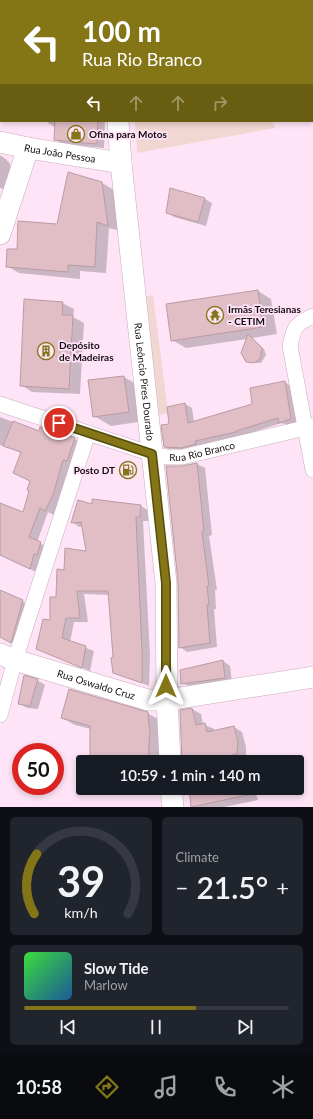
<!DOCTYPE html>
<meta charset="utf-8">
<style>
:root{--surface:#171b24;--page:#20242c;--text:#f1f3f6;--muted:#9ea1a6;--line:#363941;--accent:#847517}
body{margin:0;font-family:Lato,sans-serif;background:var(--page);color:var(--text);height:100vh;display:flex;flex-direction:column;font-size:15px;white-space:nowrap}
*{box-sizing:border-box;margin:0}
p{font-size:13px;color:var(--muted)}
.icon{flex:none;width:22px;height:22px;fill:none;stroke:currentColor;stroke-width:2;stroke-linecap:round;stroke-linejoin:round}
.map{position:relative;height:807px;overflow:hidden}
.drawer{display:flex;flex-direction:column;gap:10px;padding:10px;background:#0d0f14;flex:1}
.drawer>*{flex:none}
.hud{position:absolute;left:0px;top:0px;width:313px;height:122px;box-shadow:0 2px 6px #0003;background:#847517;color:#fff;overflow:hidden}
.speed{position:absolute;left:12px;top:743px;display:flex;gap:8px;font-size:20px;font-weight:700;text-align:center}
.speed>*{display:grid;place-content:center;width:52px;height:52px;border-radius:50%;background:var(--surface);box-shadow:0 2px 6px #0003;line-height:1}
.speed .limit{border:6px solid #d22;background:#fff;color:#111}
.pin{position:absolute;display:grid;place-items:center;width:34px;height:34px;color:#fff;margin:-17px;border:2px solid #fff;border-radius:50%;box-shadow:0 1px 4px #0007}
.me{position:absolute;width:44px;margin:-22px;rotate:0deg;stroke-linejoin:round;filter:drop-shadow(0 0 3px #0008)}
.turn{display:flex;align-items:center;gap:14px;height:84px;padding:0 16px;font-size:18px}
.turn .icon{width:52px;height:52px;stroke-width:2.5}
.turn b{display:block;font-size:28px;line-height:34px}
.lanes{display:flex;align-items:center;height:38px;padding:0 16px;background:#0003;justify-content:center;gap:20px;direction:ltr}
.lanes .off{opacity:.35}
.big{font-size:30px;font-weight:600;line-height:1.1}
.drawer .card{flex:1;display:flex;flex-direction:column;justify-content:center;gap:6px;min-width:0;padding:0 14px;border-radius:6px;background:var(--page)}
.drawer .dial{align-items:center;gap:0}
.dial svg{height:104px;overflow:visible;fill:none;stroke:var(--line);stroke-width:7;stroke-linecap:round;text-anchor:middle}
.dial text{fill:var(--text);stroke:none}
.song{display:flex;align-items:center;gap:12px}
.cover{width:48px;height:48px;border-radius:6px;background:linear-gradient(135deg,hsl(120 70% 55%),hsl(210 70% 35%))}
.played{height:4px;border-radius:2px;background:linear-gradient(90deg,var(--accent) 65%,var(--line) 65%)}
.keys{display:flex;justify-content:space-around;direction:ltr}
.heat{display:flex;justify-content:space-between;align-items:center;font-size:22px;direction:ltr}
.drawer .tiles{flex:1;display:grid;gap:10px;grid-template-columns:1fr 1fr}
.card:last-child{grid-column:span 2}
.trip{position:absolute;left:76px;top:755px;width:228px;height:40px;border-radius:4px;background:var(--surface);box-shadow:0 2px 6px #0003;font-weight:600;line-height:40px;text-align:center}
.tabs{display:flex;height:64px;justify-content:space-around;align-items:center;background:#090b0e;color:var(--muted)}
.tabs .icon{width:28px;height:28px}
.tabs .current{color:var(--accent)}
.tabs b{font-size:18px;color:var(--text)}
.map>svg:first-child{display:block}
.green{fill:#f2d6d2}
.shadow{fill:#0003}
.building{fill:#e1bdc6;stroke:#b99ca3}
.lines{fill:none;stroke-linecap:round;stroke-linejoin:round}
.street-casing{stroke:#c6adbe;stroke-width:16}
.secondary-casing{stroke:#c6adbe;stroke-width:22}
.street{stroke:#fff;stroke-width:15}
.secondary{stroke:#fff;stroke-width:21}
.route-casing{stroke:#564c0f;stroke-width:10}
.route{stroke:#847517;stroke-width:7}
.labels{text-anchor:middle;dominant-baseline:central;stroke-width:3.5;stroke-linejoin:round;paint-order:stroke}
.poi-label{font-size:10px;font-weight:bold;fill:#140c12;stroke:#fee4f6;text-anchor:start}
.street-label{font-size:10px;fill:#140c12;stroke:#fee4f6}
</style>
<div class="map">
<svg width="313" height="807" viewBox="0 0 313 807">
<rect width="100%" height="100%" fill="#fee4f6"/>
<g class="green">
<path d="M 135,121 L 273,121 L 275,128 L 137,153 Z"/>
<path d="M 153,295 L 168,413 L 151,417 L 137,298 Z"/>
</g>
<g class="shadow">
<rect x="32" y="0" width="51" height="1"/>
<path d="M 126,0 L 152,0 L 153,1 L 126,1 Z"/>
<path d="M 172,0 L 218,0 L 219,1 L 172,1 Z"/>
<path d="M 312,9 L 313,9 L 312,51 Z"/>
<path d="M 48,121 L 105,121 L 104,148 L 62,144 L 55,139 L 55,127 L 48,123 Z"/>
<path d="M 0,155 L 7,160 L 7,161 L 10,163 L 10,166 L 13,167 L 9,180 L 6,179 L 4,189 L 0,188 Z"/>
<path d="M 102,183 L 114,190 L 120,231 L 109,228 L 106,273 L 80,271 L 80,279 L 19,273 L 7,266 L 18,251 L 58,225 Z"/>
<path d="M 205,199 L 212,203 L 206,226 L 174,217 L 167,212 Z"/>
<path d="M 258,291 L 271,299 L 277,334 L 252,338 L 264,349 L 266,355 L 261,363 L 251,363 L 247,361 L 247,339 L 186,348 L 172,340 Z"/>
<path d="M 62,303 L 74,309 L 73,317 L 84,323 L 80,394 L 32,392 L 21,385 Z"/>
<path d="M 124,377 L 141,387 L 145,421 L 111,426 L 94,416 L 89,381 Z"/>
<path d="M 285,382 L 292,387 L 298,423 L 288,426 L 282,423 L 203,448 L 172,451 L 164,447 L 171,425 L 185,404 L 192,408 L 194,422 L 254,404 Z"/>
<path d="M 0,417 L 40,432 L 75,439 L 83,444 L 61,500 L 54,515 L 48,512 L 37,542 L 49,548 L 38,573 L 0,555 L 0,504 L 24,513 L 31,481 L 22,453 L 0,445 Z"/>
<path d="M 197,464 L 205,468 L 212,535 L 209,536 L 217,590 L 215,590 L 216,609 L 214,609 L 217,647 L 187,652 L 180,647 L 182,467 Z"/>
<path d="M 93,506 L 141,506 L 149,511 L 148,521 L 143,521 L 150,655 L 149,686 L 114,672 L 114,658 L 110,595 L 84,594 L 88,622 L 74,622 L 70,642 L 94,651 L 90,671 L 38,649 L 51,622 L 65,571 L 88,552 L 83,526 L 79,527 L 72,522 Z"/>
<path d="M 0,591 L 30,605 L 19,646 L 9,641 L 0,633 Z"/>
<path d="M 223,661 L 230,666 L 232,682 L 190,687 L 182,683 Z"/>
<path d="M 37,680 L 45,685 L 38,709 L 27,708 L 19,703 Z"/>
<path d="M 192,709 L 201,714 L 203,724 L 214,729 L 214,731 L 234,727 L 242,732 L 246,747 L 246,758 L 240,760 L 241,762 L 184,762 Z"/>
<path d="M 147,713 L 160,720 L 160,762 L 91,762 L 91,729 L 75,725 L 62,718 Z"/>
<path d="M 189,788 L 254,788 L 258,800 L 224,807 L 193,807 Z"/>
</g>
<g class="building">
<path d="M 55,121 L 98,121 L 97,144 L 54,140 Z"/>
<path d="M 68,172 L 102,182 L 108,226 L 97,222 L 95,267 L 68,265 L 68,272 L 6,267 L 7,249 L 17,249 L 18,221 L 57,224 Z"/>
<path d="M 170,188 L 205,198 L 198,222 L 166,213 Z"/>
<path d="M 258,290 L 263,327 L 171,341 L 166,304 Z"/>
<path d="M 24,299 L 63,302 L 62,315 L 73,315 L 69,389 L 20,386 Z"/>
<path d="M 248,334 L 262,348 L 260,359 L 254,363 L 246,362 L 241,353 Z"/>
<path d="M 124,376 L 129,412 L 93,417 L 88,380 Z"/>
<path d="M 285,381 L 291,419 L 279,423 L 278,418 L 236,431 L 236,432 L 195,441 L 196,444 L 181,448 L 164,447 L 161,425 L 169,424 L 167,407 L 185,403 L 188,423 L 252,404 L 250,388 Z"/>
<path d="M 13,421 L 39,431 L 40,427 L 75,438 L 67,461 L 63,460 L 53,495 L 45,511 L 40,508 L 29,537 L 41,542 L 37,555 L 34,554 L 30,569 L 0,555 L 0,503 L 23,512 L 29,491 L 27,490 L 30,481 L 13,473 L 21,452 L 3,446 Z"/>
<path d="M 197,463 L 204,531 L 202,532 L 209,586 L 207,586 L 209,605 L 207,605 L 210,643 L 179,648 L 178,582 L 166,466 L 182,466 Z"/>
<path d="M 92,499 L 141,505 L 140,517 L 136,517 L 142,651 L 142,683 L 113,673 L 111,658 L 113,657 L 108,591 L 77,591 L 80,618 L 66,618 L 62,638 L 86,646 L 82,668 L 36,649 L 43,619 L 50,620 L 50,597 L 56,597 L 57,569 L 64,570 L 65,548 L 86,551 L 81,522 L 71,523 L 78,500 L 92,504 Z"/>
<path d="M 0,590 L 23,600 L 11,643 L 0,637 Z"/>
<path d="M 223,660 L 225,678 L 181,684 L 180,670 Z"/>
<path d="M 24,675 L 38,679 L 30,706 L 18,704 Z"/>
<path d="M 69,689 L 148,712 L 149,727 L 150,727 L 148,762 L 90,762 L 90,726 L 61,718 Z"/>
<path d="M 192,708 L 196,725 L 205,723 L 207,732 L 234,726 L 238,742 L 237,754 L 232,755 L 233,762 L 182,762 L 180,710 Z"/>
<path d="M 189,788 L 257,788 L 257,793 L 191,807 Z"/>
</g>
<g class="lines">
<g class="street-casing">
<g id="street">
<path d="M 313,316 C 295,324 294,327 290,346 L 313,470"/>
<path id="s1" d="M 0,404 L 152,454 L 167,457 L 182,457 L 313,426"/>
<path d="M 0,715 L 15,660 L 88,433"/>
</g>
</g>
<g class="secondary-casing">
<g id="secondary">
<path d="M 114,1 L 114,0"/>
<path d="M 287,1 L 292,0"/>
<path id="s2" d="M 118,121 L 121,163 L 166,583 L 167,700 L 170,762"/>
<path id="s3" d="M 0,142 L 28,148 L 121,163"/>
<path d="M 0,234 L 28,148"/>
<path id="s4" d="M 0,654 L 15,660 L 148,700 L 167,700 L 313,677"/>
<path d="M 171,788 L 173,807"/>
</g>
</g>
<use href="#street" class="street"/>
<use href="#secondary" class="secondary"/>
</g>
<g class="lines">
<g class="route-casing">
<path id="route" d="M 59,423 L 152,454 L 166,583 L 166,686"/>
</g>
<use href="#route" class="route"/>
</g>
<defs>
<g id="shop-ring" transform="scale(0.9)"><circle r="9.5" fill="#fee4f6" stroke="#847517" stroke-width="1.5"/><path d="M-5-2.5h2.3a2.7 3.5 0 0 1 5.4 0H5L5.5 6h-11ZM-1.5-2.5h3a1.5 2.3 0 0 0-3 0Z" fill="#847517"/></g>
<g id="temple-ring" transform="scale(0.9)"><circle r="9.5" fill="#fee4f6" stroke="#847517" stroke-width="1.5"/><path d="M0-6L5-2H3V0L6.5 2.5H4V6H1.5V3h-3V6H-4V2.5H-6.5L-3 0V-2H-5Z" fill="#847517"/></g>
<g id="building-ring" transform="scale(0.9)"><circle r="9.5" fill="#fee4f6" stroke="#847517" stroke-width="1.5"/><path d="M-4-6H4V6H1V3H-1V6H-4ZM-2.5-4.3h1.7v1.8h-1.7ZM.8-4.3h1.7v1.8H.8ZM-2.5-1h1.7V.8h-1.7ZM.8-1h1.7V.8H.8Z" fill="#847517"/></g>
<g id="fuel-ring" transform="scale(0.9)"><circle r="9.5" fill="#fee4f6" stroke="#847517" stroke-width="1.5"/><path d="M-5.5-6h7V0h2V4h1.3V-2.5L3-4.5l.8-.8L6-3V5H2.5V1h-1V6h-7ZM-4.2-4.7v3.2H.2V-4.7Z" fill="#847517"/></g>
</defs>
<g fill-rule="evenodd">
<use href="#shop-ring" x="76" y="134"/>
<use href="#temple-ring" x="215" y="315"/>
<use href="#building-ring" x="46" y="351"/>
<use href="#fuel-ring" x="128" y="470"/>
</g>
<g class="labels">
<g class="poi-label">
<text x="89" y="134">Ofina para Motos</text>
<text x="228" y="309">Irmãs Teresianas<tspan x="228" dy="12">- CETIM</tspan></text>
<text x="59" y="345">Depósito<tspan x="59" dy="12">de Madeiras</tspan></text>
<text x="115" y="470" text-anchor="end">Posto DT</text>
</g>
<g class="street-label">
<text stroke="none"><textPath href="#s3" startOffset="61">Rua João Pessoa</textPath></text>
<text stroke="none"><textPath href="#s2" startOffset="262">Rua Leôncio Pires Dourado</textPath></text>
<text stroke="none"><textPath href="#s1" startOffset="211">Rua Rio Branco</textPath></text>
<text stroke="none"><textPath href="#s4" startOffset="101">Rua Oswaldo Cruz</textPath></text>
</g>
</g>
</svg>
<div class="speed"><div class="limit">50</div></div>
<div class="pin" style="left:59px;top:423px;background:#d93025"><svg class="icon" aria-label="arrive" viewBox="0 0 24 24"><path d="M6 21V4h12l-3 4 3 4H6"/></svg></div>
<svg class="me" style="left:166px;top:686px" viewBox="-20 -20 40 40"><path d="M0-17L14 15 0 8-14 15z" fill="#847517" stroke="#fff" stroke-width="4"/></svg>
<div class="trip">10:59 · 1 min · 140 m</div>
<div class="hud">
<div class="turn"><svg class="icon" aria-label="left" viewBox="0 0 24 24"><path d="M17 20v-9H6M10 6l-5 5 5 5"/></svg><div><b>100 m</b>Rua Rio Branco</div></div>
<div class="lanes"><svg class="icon" aria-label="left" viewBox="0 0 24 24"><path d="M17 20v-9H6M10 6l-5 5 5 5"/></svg><svg class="icon off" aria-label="ahead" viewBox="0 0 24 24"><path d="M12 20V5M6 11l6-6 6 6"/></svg><svg class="icon off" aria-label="ahead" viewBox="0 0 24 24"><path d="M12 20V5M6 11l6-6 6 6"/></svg><svg class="icon off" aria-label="right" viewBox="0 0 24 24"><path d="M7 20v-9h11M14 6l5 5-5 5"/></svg></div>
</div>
</div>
<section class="drawer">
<div class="tiles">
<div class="card dial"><svg viewBox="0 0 100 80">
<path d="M14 69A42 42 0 1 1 86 69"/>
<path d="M14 69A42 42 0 0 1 16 23" stroke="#847517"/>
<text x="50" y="56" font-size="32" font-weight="700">39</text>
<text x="50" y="72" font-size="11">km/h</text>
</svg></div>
<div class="card"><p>Climate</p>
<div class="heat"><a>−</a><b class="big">21.5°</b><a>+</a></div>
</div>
<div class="card">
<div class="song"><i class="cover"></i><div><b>Slow Tide</b><p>Marlow</p></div></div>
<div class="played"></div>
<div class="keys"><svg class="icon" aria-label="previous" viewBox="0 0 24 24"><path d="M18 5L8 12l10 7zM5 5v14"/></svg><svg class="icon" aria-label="pause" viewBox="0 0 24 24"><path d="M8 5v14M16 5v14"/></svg><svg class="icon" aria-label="next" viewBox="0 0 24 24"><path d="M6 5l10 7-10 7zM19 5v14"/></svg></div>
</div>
</div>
</section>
<nav class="tabs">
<b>10:58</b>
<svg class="icon current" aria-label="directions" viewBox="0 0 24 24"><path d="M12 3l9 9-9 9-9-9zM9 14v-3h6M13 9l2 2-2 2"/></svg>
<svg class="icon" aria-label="music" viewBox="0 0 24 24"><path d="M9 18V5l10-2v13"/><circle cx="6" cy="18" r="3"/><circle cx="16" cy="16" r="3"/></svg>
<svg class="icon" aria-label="phone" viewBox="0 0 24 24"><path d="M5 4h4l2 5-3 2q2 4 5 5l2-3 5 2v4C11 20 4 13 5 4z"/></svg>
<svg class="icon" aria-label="climate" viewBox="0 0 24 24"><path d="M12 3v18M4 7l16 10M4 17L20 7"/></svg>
</nav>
